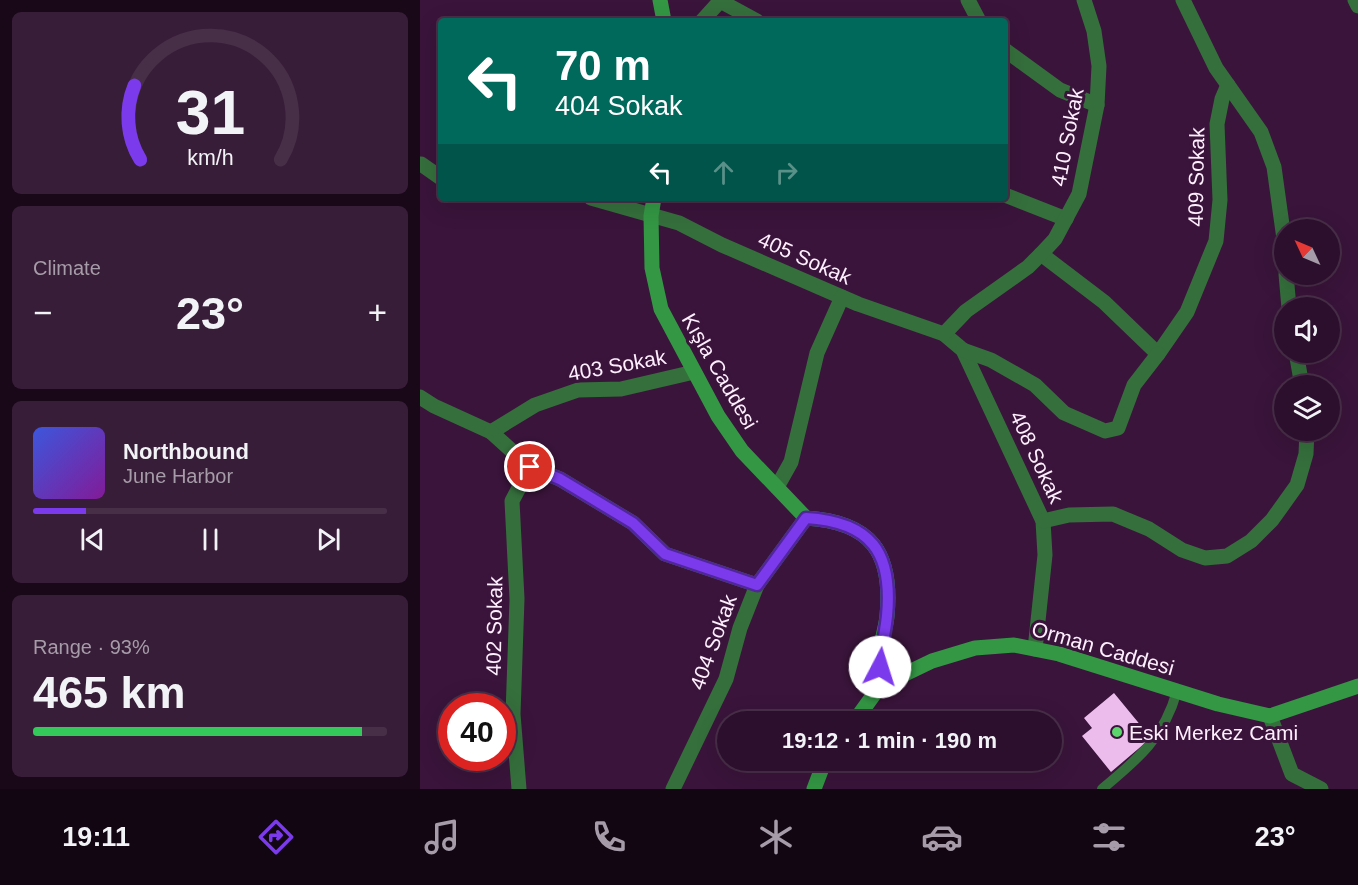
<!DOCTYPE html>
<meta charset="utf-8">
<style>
:root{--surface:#2c0f2c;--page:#381d38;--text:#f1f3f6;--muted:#a69ca9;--line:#482f48;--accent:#7c3aed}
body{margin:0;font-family:Helvetica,sans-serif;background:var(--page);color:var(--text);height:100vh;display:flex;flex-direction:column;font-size:22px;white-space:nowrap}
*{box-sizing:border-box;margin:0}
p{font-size:20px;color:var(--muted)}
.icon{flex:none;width:33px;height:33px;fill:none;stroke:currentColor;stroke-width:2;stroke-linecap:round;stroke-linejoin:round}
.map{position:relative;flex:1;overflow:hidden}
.side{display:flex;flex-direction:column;gap:12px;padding:12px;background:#180818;width:420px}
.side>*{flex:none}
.top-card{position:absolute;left:18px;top:18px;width:570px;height:183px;border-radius:6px;box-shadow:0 6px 24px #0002,0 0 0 2px var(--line);background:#00695c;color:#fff;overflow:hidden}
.needle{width:39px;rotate:314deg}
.controls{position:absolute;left:854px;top:219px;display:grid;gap:12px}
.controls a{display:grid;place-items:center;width:66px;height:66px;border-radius:50%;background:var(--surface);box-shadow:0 6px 24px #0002,0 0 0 2px var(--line);font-size:30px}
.speed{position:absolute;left:18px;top:693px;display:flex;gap:12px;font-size:30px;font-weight:700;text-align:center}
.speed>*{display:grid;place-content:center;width:78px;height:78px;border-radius:50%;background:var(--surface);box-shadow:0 6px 24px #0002,0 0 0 2px var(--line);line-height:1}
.speed .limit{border:9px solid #d22;background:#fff;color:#111}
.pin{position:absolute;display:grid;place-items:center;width:51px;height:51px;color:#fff;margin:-26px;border:3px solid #fff;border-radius:50%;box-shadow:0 2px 6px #0007}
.me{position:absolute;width:66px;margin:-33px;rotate:5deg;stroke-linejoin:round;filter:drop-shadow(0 0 4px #0008)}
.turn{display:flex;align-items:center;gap:21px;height:126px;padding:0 18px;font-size:27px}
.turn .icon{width:78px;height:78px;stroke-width:2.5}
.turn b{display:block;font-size:42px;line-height:51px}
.lanes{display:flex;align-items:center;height:57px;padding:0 18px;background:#0003;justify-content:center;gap:30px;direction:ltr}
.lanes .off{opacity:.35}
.big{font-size:45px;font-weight:600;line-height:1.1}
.side .widget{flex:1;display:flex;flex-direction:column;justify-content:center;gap:9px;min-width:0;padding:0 21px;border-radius:9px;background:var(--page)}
.side .dial{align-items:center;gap:0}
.dial svg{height:156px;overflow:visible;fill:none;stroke:var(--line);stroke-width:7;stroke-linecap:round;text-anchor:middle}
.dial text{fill:var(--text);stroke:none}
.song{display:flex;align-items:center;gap:18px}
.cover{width:72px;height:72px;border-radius:9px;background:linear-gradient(135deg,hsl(230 70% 55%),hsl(290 70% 35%))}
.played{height:6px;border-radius:3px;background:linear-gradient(90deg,var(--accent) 15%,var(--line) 15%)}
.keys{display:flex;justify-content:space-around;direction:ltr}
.heat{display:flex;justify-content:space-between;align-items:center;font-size:33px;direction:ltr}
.charge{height:9px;border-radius:4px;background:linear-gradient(90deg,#34c759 93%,var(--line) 0)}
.trip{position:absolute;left:297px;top:711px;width:345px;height:60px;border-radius:30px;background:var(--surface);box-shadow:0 6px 24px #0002,0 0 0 2px var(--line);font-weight:600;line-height:60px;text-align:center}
.dock{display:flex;height:96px;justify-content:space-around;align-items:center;background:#120612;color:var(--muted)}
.dock .icon{width:42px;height:42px}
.dock .selected{color:var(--accent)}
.dock b{font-size:27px;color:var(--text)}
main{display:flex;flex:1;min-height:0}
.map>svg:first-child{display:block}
.building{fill:#ecbdec}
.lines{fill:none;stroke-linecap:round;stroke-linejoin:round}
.lane{stroke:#356f3c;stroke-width:10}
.street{stroke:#356f3c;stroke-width:15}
.secondary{stroke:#339744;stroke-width:15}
.route-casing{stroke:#51269a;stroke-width:15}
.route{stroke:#7c3aed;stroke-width:10}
.poi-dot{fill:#5cd56d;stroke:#3a143b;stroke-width:2}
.labels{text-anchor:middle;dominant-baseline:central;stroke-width:6;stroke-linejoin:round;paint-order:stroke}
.street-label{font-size:21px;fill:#feeffe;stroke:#3a143b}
.poi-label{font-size:21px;fill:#feeffe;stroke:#3a143b;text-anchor:start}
</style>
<main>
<section class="side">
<div class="widget dial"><svg viewBox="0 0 100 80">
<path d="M14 69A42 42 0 1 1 86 69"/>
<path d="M14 69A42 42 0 0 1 11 31" stroke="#7c3aed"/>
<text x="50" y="56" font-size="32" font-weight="700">31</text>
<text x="50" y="72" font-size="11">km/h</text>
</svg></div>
<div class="widget"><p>Climate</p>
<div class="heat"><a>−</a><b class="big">23°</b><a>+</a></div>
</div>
<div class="widget">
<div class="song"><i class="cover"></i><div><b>Northbound</b><p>June Harbor</p></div></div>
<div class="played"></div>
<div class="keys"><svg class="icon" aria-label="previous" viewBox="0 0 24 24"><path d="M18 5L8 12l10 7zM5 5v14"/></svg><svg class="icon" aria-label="pause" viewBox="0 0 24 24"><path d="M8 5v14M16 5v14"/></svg><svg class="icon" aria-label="next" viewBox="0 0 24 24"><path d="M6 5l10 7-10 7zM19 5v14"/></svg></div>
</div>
<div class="widget"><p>Range · 93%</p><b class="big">465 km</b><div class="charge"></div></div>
</section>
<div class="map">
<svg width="938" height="789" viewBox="0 0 938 789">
<rect width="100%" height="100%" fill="#3a143b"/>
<path class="building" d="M 694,693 L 731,738 L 691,772 L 662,736 L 672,728 L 664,718 Z"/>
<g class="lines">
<path class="lane" d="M 682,789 C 718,759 744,738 757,691"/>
<g class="street">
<path d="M 548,0 L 559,21"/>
<path d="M 763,0 L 796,68 L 841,132 L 854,167 L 864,239"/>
<path d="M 935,0 L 938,6"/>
<path d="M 300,1 L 337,21"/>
<path d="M 282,21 L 301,0"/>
<path d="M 585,50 L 640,90 L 677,105"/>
<path d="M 1,164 L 21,178"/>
<path d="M 585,195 L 646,219"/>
<path d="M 171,198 L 259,223 L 302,245 L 438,304 L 524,334 L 543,350 L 623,521 L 625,555 L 615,649"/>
<path d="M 621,254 L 684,302 L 738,354 L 767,312 L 796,241 L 800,200 L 797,124 L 802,99 L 808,85"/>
<path d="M 866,274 L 869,308"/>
<path d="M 524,334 L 546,311 L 608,267 L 621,254 L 635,239 L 659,194 L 677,105 L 679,66 L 674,31 L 664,0"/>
<path d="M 543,350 L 571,360 L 615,385 L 644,413 L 685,431 L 698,428 L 714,385 L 738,354"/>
<path d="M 876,352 L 882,386"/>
<path d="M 0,397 L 14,406 L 71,432 L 115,405 L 158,390 L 201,389 L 274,372"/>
<path d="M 71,432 L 110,467 L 140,479 L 213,523 L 245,554 L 337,585"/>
<path d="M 357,487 L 371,462 L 397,353 L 422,297"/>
<path d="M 623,521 L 649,515 L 693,514 L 729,529 L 762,550 L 785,558 L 807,556 L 831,541 L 852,520 L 877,485 L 886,454 L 887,430"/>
<path d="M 850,716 L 872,774 L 901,789"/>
<path d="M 99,789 L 93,714 L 97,599 L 92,501 L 110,467"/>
<path d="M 253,789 L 306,679 L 320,628 L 337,585 L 386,518"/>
</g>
<g class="secondary">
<path d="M 240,0 L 244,21"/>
<path d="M 234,198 L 231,216 L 232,268 L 241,309 L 298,416 L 322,451 L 386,518 C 451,522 473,552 467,616 C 466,627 462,637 461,648 C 460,660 460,673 460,686"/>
<path d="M 434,722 L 460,686 L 512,661 L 555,648 L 594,645 L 639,654 L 798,704 L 850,716 L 938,686"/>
<path d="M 394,789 L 405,760"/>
</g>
</g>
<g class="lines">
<g class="route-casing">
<path id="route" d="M 110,467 L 140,479 L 213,523 L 245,554 L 337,585 L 386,518 C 451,522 473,552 467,616 C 465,634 461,650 460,667"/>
</g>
<use href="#route" class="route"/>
</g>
<circle class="poi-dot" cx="697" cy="732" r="6"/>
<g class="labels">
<g class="street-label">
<text transform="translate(647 137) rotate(-79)">410 Sokak</text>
<text transform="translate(776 177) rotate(-89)">409 Sokak</text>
<text transform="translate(385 258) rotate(24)">405 Sokak</text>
<text transform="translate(197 365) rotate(-10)">403 Sokak</text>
<text transform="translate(300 371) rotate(60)">Kışla Caddesi</text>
<text transform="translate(617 457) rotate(65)">408 Sokak</text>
<text transform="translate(74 626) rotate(-89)">402 Sokak</text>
<text transform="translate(293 642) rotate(-70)">404 Sokak</text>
<text transform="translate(683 648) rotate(16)">Orman Caddesi</text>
</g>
<g class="poi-label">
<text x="709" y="732">Eski Merkez Cami</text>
</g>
</g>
</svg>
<div class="controls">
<a><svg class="needle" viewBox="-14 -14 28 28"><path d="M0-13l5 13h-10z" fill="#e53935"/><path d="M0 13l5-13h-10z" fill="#a69ca9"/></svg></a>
<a><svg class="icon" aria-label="sound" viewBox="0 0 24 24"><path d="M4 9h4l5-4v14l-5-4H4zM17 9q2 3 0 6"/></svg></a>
<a><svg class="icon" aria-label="layers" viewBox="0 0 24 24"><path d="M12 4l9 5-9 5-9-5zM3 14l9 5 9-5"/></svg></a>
</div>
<div class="speed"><div class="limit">40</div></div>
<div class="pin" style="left:110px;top:467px;background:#d93025"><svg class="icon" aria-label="arrive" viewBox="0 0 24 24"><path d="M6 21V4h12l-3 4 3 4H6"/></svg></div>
<svg class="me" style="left:460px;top:667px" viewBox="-20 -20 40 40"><circle r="19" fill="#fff"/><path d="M0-13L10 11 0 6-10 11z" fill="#7c3aed"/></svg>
<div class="trip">19:12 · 1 min · 190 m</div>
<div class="top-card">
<div class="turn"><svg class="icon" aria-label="left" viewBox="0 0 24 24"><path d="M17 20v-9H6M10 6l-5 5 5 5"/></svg><div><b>70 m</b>404 Sokak</div></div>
<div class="lanes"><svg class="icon" aria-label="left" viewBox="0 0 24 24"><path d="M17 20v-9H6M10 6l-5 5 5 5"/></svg><svg class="icon off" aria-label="ahead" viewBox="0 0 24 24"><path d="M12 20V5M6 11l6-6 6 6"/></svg><svg class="icon off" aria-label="right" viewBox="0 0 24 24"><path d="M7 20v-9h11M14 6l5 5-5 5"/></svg></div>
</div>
</div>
</main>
<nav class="dock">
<b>19:11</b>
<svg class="icon selected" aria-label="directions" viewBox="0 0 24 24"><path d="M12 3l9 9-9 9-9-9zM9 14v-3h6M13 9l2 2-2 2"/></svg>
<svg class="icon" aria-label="music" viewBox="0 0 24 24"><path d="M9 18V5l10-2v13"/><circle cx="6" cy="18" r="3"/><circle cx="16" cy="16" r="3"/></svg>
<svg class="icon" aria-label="phone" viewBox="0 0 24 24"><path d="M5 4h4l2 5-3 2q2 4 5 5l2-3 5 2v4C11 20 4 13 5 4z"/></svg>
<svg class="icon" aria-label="climate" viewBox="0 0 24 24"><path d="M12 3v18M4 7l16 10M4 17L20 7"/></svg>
<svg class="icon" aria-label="car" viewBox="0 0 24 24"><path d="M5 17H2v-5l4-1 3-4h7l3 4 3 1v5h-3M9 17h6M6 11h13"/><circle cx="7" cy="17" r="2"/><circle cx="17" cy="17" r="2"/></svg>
<svg class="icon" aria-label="filters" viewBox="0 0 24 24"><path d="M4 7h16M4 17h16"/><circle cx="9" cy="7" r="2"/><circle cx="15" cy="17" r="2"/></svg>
<b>23°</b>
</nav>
